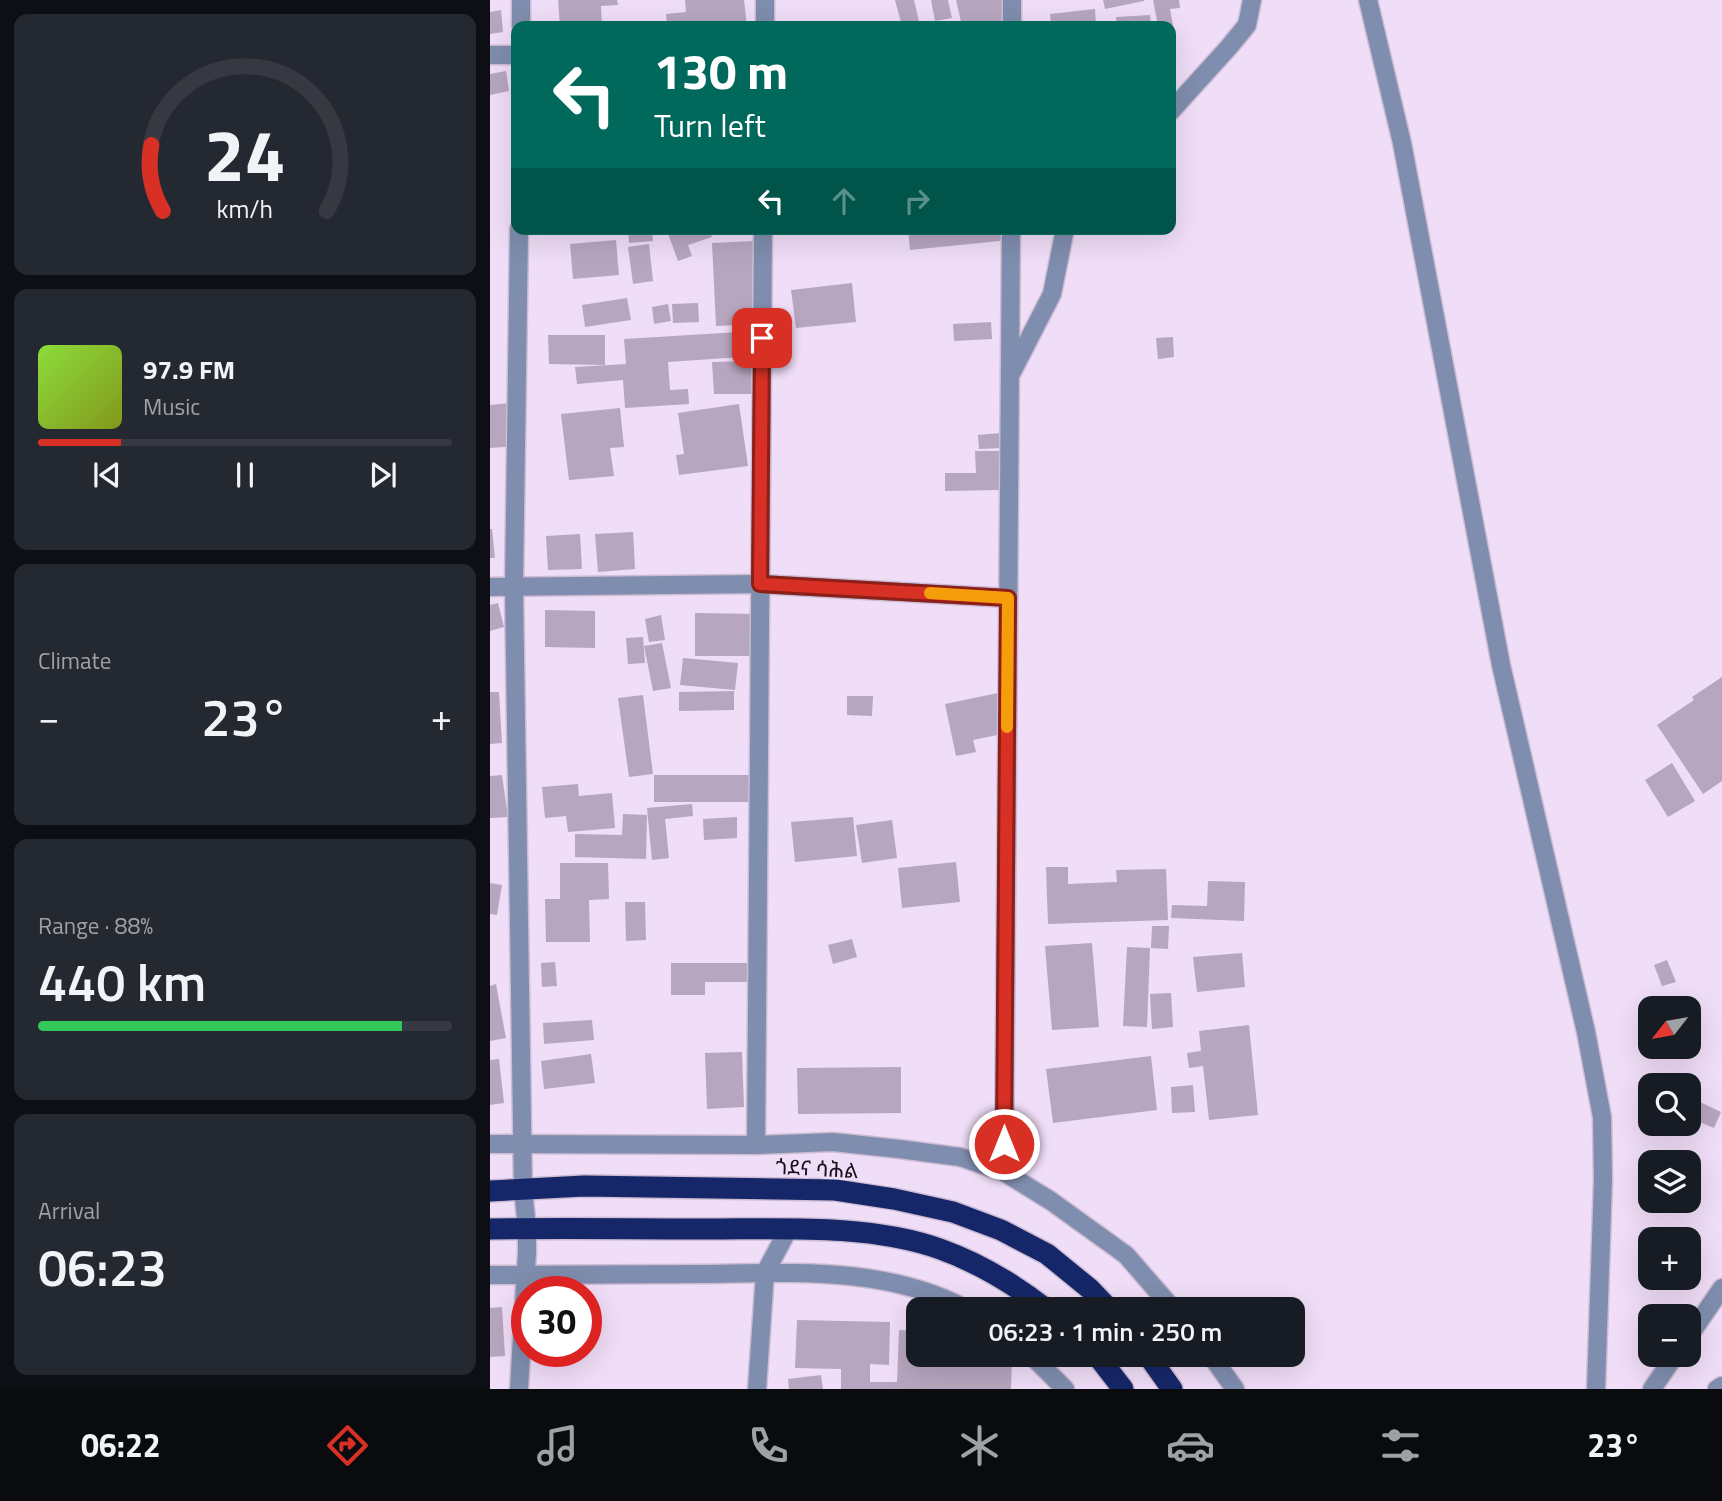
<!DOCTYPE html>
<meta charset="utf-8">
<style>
:root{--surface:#171b24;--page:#242831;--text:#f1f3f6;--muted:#9ea1a6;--line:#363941;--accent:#d93025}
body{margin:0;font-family:"Titillium Web","Noto Sans Ethiopic",sans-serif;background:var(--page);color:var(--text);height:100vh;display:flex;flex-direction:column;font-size:26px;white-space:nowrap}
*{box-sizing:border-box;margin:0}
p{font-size:23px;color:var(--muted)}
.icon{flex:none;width:38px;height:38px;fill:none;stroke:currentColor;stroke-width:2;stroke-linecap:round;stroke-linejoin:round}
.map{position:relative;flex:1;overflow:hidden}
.sheet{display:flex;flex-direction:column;gap:14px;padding:14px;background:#0d0f14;width:490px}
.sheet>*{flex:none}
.hud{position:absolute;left:21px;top:21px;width:665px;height:214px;border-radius:14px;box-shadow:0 7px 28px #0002;background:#00695c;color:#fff;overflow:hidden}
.needle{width:46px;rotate:239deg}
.fabs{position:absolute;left:1148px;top:996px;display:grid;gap:14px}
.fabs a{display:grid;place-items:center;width:63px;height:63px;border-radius:14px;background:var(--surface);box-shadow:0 7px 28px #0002;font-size:35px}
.speed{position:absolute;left:21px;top:1276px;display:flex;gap:14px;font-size:35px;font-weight:700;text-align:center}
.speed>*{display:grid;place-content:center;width:91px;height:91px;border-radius:50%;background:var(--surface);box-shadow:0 7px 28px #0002;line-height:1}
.speed .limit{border:10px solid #d22;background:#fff;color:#111}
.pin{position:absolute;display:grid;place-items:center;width:60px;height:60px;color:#fff;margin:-30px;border-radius:14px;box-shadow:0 4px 10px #0006}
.me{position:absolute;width:77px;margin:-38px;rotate:0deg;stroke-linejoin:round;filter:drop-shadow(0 0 5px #0008)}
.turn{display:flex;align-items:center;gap:24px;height:147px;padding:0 28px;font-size:32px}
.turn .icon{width:91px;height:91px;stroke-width:2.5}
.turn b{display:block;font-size:49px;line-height:60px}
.lanes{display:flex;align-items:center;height:66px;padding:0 28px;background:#0003;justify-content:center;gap:35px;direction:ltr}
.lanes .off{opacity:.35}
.big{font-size:52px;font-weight:600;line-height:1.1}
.sheet .tile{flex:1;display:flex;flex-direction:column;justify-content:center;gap:10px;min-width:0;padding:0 24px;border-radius:14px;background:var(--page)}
.sheet .dial{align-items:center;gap:0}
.dial svg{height:182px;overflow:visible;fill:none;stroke:var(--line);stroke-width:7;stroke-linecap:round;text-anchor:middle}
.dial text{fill:var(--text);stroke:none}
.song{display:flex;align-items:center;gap:21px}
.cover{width:84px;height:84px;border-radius:10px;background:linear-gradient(135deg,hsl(90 70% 55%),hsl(70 70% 35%))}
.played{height:7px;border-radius:4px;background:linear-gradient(90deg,var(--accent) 20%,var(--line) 20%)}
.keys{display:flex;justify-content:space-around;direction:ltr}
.heat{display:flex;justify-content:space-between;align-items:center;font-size:38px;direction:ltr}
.charge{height:10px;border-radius:5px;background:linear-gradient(90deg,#34c759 88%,var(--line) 0)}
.trip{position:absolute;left:416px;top:1297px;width:399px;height:70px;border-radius:14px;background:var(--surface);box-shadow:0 7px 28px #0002;font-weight:600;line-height:70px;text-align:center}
.tab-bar{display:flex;height:112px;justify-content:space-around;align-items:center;background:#090b0e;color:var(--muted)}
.tab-bar .icon{width:49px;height:49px}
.tab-bar .on{color:var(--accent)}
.tab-bar b{font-size:32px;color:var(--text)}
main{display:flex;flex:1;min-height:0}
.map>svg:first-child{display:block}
.building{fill:#b7a6bf}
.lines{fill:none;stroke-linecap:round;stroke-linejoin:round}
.minor-casing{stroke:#cdbcd3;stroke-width:21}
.highway-casing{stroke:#cdbcd3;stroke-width:24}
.minor{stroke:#7f8dae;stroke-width:18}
.highway{stroke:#162769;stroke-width:21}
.route-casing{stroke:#8d1f18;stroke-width:18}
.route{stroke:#d93025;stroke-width:12}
.slow{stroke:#f59e0b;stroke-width:12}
.labels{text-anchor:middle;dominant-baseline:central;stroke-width:5;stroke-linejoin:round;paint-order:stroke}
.street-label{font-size:21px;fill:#171019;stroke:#f0ddf7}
</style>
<main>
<section class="sheet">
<div class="tile dial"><svg viewBox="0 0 100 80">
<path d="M14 69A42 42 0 1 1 86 69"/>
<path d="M14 69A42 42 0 0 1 9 40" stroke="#d93025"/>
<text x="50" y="56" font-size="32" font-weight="700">24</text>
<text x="50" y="72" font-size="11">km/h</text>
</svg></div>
<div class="tile">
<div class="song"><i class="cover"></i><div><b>97.9 FM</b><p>Music</p></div></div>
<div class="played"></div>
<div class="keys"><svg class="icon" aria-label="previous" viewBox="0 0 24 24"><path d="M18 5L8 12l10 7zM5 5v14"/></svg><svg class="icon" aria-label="pause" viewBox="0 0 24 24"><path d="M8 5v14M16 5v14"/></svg><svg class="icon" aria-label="next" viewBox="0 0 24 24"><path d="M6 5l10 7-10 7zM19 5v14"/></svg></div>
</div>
<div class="tile"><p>Climate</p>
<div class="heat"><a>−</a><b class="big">23°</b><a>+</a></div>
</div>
<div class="tile"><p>Range · 88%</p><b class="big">440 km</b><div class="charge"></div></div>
<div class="tile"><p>Arrival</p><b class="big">06:23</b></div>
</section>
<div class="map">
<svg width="1232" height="1389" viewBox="0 0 1232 1389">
<rect width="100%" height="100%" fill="#f0ddf7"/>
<g class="building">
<path d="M 68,0 L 127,0 L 128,5 L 111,6 L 112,26 L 70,26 Z"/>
<path d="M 195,0 L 254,0 L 257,26 L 177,26 L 176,14 L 196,12 Z"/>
<path d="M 405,0 L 424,0 L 430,26 L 412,26 Z"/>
<path d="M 441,0 L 458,0 L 462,18 L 445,21 Z"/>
<path d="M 466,0 L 513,0 L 520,26 L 472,26 Z"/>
<path d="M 613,0 L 654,0 L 654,1 L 615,9 Z"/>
<path d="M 663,0 L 689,0 L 690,8 L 680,9 L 685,37 L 681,38 L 681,26 L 668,26 Z"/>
<path d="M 605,9 L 606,26 L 561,26 L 560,14 Z"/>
<path d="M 11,10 L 13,32 L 0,34 L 0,12 Z"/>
<path d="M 660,15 L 661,26 L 627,26 L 626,17 Z"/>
<path d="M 16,71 L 19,91 L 0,95 L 0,74 Z"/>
<path d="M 138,229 L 162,229 L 163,241 L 139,243 Z"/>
<path d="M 181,229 L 219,229 L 222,237 L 198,245 L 202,256 L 188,261 L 177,231 Z"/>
<path d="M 418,229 L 518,229 L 520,240 L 420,250 Z"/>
<path d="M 126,240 L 129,275 L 83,279 L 80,244 Z"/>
<path d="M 266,241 L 270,324 L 226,326 L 222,243 Z"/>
<path d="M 159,244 L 163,281 L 143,284 L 138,247 Z"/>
<path d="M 362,283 L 366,322 L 306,328 L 301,290 Z"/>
<path d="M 137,298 L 141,320 L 95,327 L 92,305 Z"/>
<path d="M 208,303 L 209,322 L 183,323 L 182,304 Z"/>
<path d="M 178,304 L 181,321 L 164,324 L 162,307 Z"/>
<path d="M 501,322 L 502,339 L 464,341 L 463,324 Z"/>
<path d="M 249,332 L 251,357 L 178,362 L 180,390 L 198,389 L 199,404 L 135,408 L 133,380 L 87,384 L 85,367 L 136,364 L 134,339 Z"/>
<path d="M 58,335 L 115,335 L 115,365 L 59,364 Z"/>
<path d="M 683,337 L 684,357 L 668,359 L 666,338 Z"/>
<path d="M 261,361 L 262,394 L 224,394 L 222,362 Z"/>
<path d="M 21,403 L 25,446 L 0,448 L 0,405 Z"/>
<path d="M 249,404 L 258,466 L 189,475 L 186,455 L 194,454 L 188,413 Z"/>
<path d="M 130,408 L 134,447 L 120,448 L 124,476 L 79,480 L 71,414 Z"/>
<path d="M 511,433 L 511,448 L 489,449 L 488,435 Z"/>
<path d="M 485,451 L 509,451 L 510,490 L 455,491 L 455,473 L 486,473 Z"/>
<path d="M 0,529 L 2,529 L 5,558 L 0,558 Z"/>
<path d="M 143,532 L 145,569 L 108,572 L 105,534 Z"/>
<path d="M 90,534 L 92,569 L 58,570 L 56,536 Z"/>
<path d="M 8,603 L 14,627 L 0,631 L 0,605 Z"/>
<path d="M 55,610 L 105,611 L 105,648 L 55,647 Z"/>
<path d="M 205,613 L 267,614 L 267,656 L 205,656 Z"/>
<path d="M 171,615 L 175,640 L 159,642 L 155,619 Z"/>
<path d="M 153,637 L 155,663 L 138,664 L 136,638 Z"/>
<path d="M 172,643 L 181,688 L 163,691 L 154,646 Z"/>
<path d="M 193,658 L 248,663 L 245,690 L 190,685 Z"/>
<path d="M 1232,677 L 1232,781 L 1213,794 L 1167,725 L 1204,700 L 1202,697 Z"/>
<path d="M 244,691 L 244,710 L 189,711 L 189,692 Z"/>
<path d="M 0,692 L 9,692 L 12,743 L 0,744 Z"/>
<path d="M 508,693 L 517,733 L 483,740 L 486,752 L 466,756 L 455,704 Z"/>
<path d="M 153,695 L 163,774 L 139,777 L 128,698 Z"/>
<path d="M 357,696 L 383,696 L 382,716 L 357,715 Z"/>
<path d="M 1182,763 L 1205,801 L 1178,817 L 1155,780 Z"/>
<path d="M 12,775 L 18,817 L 0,818 L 0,776 Z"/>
<rect x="164" y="775" width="97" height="27"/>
<path d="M 88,784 L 89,796 L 122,793 L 125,828 L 78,832 L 76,816 L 55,818 L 52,787 Z"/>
<path d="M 202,804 L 203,816 L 175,819 L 179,858 L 162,860 L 157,808 Z"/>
<path d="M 133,814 L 157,815 L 156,859 L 85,857 L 85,834 L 132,835 Z"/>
<path d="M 247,817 L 247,838 L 214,840 L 213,819 Z"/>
<path d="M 363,817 L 367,856 L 305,862 L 301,822 Z"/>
<path d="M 402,820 L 407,858 L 372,863 L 366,825 Z"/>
<path d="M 466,862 L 470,902 L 412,908 L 408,868 Z"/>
<path d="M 70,863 L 118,863 L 119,899 L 99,900 L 100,942 L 56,942 L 55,899 L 70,899 Z"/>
<path d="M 556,867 L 578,867 L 578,884 L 627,882 L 626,870 L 676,869 L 678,920 L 558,924 Z"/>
<path d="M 718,881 L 755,882 L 754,921 L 681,918 L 682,905 L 717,906 Z"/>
<path d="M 0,883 L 12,885 L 7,915 L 0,914 Z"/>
<path d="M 135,902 L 155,902 L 156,940 L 136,941 Z"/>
<path d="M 662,926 L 679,926 L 678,949 L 661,948 Z"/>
<path d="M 362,939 L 367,957 L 343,964 L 338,945 Z"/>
<path d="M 602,943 L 609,1027 L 562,1030 L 555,946 Z"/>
<path d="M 637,947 L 660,948 L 657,1027 L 633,1026 Z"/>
<path d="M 752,953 L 755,987 L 707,992 L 703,957 Z"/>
<path d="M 1177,960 L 1186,982 L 1172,986 L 1164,965 Z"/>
<path d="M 65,962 L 67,986 L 52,987 L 51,963 Z"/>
<path d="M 181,963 L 257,963 L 258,982 L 215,982 L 215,995 L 181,995 Z"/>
<path d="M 6,984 L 16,1038 L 0,1041 L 0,986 Z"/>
<path d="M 681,993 L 683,1027 L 662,1029 L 660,994 Z"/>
<path d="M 102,1020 L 104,1040 L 54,1044 L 53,1023 Z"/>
<path d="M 759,1025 L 768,1115 L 719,1120 L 713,1066 L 699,1068 L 697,1053 L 711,1051 L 709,1031 Z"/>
<path d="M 252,1052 L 254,1107 L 217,1109 L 215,1053 Z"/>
<path d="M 101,1054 L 105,1083 L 54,1089 L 51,1061 Z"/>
<path d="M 661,1056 L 667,1110 L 563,1123 L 556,1069 Z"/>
<path d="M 9,1059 L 14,1103 L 0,1105 L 0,1060 Z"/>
<path d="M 411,1067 L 411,1113 L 308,1114 L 307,1068 Z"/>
<path d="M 703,1085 L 705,1112 L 682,1113 L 681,1087 Z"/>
<path d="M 1210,1102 L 1231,1112 L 1224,1128 L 1202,1119 Z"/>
<path d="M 12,1307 L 15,1356 L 0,1357 L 0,1308 Z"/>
<path d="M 307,1320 L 400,1322 L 399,1365 L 380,1364 L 380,1382 L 407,1382 L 409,1330 L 429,1331 L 429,1354 L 495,1354 L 495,1357 L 522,1358 L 521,1389 L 351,1389 L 351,1369 L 305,1368 Z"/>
<path d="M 331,1375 L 333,1389 L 299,1389 L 298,1379 Z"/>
</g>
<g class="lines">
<g class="minor-casing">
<g id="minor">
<path d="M 31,0 L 31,26"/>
<path d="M 878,0 L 912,143 L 1011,665 L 1096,1032 L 1112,1117 L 1113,1180 L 1106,1389"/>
<path d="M 275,26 L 275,0"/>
<path d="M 522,26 L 522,0"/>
<path d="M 0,55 L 26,55"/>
<path d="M 681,111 L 739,47 L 757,25 L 762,0"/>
<path d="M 522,372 L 562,294 L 575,229"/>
<path d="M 0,587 L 270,584 L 518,598"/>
<path d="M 0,1144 L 266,1145 L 343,1142 L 409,1149 L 470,1157 L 514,1172 L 561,1201 L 636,1255 L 683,1309"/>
<path d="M 266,1145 L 273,229"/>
<path d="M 514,1172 L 521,229"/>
<path d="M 0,1275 C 71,1275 143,1274 214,1274 C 301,1273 397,1266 476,1309"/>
<path d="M 1199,1336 L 1232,1288"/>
<path d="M 540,1354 L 575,1389"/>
<path d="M 720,1354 L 745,1389"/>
<path d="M 29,1389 L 37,1252 L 37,1228 L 33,1189 L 24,587 L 29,229"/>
<path d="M 267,1389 L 275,1273 L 298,1230"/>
<path d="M 1162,1389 L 1186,1354"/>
<path d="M 1227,1389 L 1232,1386"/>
</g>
</g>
<g class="highway-casing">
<g id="highway">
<path d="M 0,1191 L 94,1186 L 345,1190 L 404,1199 L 463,1212 L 511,1230 L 557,1254 L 600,1289 L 619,1309"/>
<path d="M 0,1229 C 73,1228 145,1229 218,1229 C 291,1229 381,1224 450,1249 C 489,1263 524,1284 556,1309"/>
<path d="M 606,1354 L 633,1389"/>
<path d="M 657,1354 L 682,1389"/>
</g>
</g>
<use href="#minor" class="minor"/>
<use href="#highway" class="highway"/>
</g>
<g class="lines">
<g class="route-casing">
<path id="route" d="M 272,338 L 270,584 L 518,598 L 514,1144"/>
</g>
<use href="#route" class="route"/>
<path class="slow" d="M 440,593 L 518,598 L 517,727"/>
</g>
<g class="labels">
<g class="street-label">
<text transform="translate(327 1168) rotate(3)">ጎደና ሳሕል</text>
</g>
</g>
</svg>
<div class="fabs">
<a><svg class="needle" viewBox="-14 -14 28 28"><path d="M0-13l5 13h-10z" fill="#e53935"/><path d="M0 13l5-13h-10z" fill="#9ea1a6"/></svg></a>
<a><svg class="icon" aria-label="search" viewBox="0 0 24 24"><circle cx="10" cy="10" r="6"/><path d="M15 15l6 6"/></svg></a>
<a><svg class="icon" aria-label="layers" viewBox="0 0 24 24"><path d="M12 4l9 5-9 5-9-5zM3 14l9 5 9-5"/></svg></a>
<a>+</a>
<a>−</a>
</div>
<div class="speed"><div class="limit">30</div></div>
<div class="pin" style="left:272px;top:338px;background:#d93025"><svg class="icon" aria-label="arrive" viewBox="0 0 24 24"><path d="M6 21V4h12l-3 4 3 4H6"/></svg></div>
<svg class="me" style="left:514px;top:1144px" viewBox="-20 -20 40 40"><circle r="17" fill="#d93025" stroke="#fff" stroke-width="3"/><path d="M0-11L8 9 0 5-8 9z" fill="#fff"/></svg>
<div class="trip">06:23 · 1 min · 250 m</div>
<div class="hud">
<div class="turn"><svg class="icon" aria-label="left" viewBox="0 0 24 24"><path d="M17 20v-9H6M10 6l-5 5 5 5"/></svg><div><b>130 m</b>Turn left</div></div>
<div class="lanes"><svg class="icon" aria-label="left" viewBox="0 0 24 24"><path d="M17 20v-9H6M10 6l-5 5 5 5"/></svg><svg class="icon off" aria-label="ahead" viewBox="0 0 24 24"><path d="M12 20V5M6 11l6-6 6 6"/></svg><svg class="icon off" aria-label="right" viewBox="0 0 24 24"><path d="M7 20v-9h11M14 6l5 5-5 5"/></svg></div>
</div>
</div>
</main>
<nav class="tab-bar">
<b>06:22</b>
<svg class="icon on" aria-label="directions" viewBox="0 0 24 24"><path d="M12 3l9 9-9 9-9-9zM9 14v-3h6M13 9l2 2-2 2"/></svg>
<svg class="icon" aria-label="music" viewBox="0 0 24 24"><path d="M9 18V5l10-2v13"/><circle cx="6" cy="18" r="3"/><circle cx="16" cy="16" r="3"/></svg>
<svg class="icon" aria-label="phone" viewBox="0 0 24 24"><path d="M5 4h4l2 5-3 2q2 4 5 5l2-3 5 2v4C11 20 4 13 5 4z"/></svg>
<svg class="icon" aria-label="climate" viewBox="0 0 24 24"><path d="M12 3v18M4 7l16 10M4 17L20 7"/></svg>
<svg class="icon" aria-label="car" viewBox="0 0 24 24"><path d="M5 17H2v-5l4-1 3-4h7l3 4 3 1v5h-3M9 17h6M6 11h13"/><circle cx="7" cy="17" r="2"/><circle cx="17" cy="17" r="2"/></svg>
<svg class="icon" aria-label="filters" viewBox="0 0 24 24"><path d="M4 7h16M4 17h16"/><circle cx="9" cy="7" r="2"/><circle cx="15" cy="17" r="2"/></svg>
<b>23°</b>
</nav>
